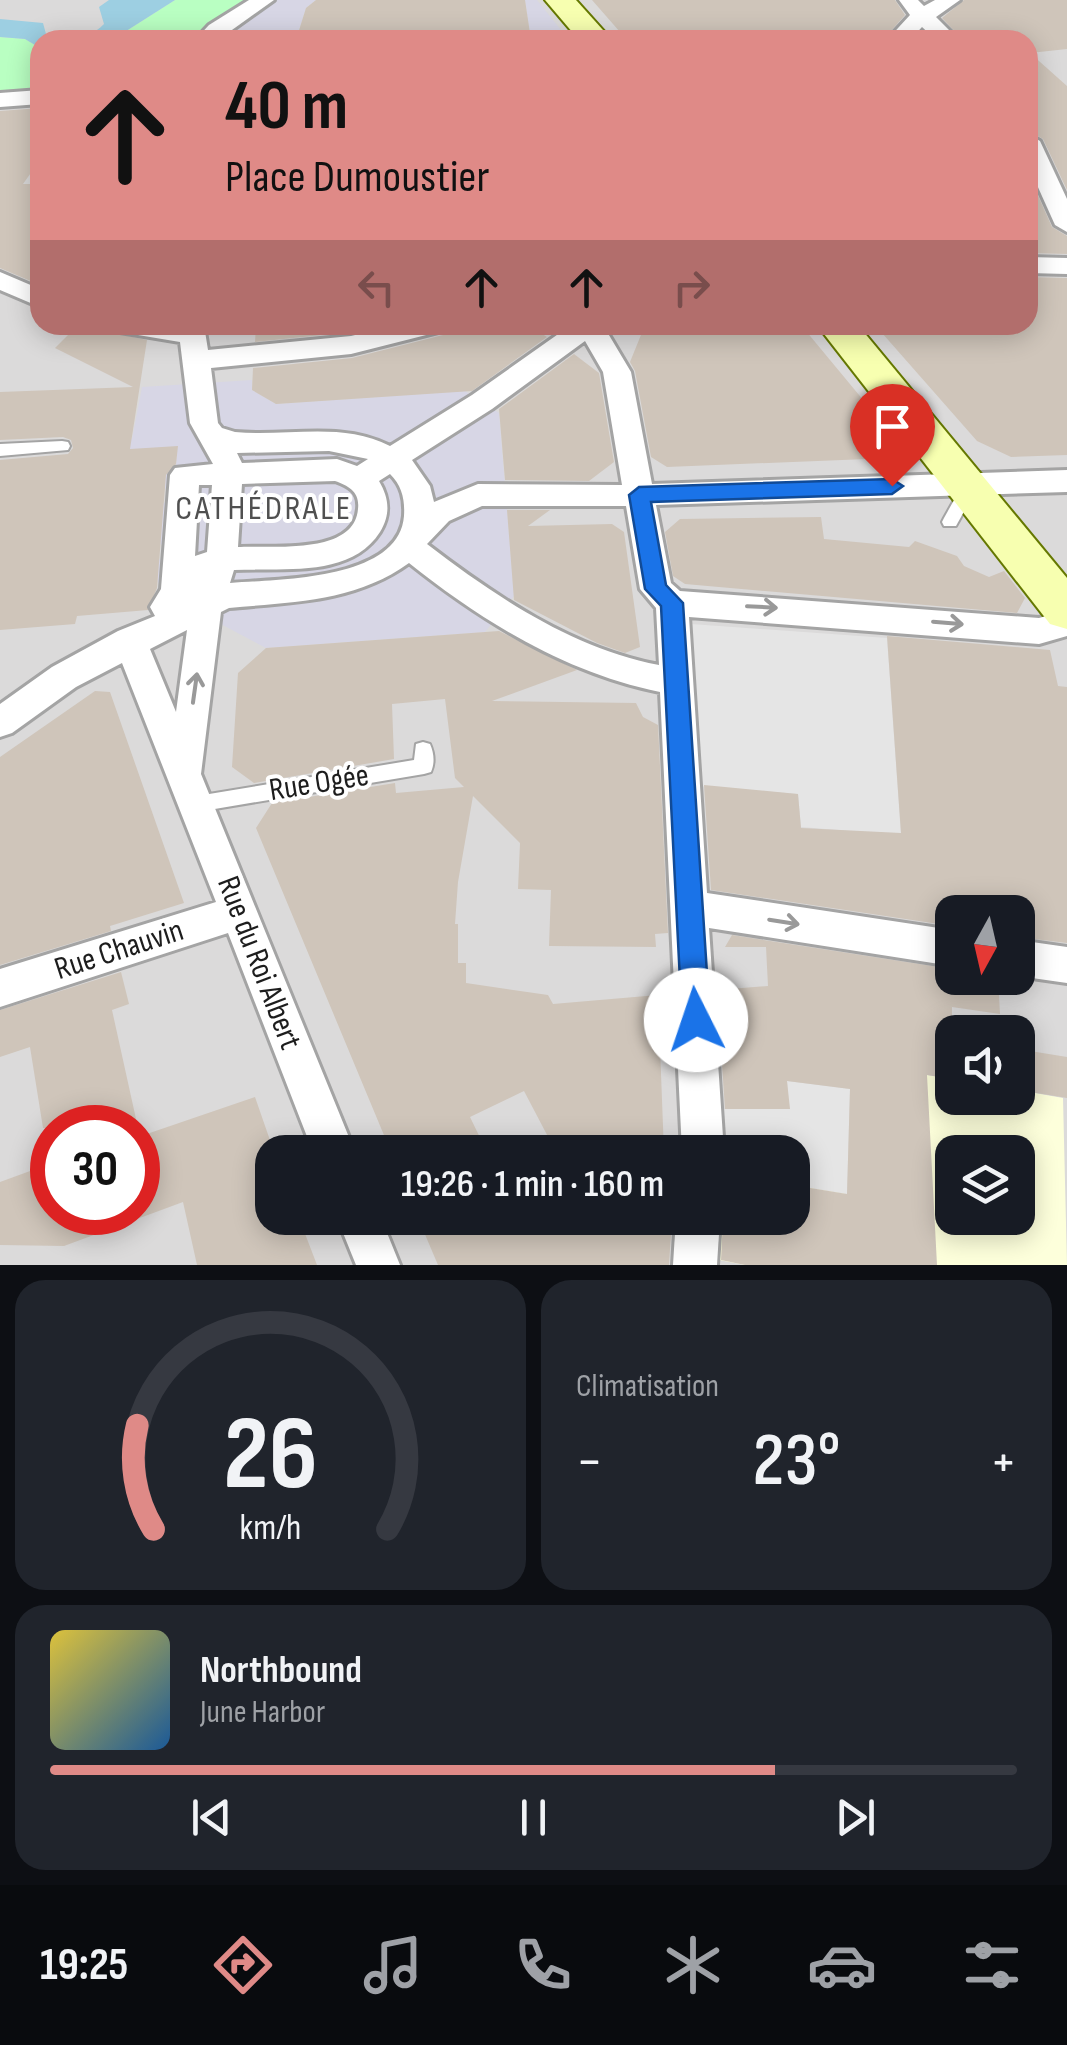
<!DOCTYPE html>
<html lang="fr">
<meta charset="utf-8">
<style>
:root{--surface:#171b24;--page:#20242c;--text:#f1f3f6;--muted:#9ea1a6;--line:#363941;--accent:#df8a87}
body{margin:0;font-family:"Sofia Sans Condensed",sans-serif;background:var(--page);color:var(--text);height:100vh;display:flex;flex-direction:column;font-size:38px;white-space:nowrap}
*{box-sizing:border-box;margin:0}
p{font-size:32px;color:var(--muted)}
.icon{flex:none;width:55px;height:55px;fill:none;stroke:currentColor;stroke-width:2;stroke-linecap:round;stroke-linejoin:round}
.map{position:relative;height:1265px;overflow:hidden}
.side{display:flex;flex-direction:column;gap:15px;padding:15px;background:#0d0f14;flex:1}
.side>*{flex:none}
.guide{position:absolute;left:30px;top:30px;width:1008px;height:305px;border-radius:30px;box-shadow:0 5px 25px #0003;background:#df8a87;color:#111;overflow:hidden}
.needle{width:65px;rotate:188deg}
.tools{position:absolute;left:935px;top:895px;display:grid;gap:20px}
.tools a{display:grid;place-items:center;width:100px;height:100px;border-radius:20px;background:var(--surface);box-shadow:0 5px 25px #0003;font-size:50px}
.speed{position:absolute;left:30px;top:1105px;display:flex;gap:20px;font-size:50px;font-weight:700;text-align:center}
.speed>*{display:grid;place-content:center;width:130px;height:130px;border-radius:50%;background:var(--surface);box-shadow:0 5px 25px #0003;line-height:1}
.speed .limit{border:15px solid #d22;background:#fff;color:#111}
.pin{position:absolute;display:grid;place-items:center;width:85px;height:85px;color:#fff;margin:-102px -42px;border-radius:50% 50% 50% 0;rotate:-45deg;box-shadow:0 0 10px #0007}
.pin .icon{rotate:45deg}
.me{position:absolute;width:110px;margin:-55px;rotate:356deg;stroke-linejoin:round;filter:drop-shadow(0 0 8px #0008)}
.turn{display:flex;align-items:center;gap:35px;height:210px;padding:0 30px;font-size:45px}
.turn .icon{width:130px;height:130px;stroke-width:2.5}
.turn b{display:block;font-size:70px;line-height:85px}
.lanes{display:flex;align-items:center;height:95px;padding:0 30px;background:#0003;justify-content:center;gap:50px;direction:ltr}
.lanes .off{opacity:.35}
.big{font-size:75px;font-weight:600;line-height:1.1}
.side .widget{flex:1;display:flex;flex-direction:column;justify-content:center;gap:15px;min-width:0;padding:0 35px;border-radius:30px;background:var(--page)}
.side .dial{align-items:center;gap:0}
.dial svg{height:260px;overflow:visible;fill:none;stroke:var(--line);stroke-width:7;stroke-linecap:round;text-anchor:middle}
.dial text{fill:var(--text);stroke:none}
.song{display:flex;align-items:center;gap:30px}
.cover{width:120px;height:120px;border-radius:15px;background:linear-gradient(135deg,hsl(50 70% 55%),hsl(210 70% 35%))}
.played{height:10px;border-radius:5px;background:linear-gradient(90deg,var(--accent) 75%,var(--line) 75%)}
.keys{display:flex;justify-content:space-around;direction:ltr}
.heat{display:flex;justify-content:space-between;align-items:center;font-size:55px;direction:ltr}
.side .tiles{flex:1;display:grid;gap:15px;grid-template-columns:1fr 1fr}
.widget:last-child{grid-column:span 2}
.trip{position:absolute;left:255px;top:1135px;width:555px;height:100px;border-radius:30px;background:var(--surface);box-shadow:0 5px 25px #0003;font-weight:600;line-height:100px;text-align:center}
.dock{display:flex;height:160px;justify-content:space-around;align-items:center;background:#090b0e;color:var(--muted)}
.dock .icon{width:70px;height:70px}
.dock .selected{color:var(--accent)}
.dock b{font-size:45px;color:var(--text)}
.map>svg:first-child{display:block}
.residential{fill:#dbdada;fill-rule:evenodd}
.education{fill:#fdffdb;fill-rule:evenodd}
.park{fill:#b9ffc2}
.parking{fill:#e5e5e5}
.plaza{fill:#d7d6e5}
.water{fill:#9dcfe2}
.building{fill:#cfc5ba}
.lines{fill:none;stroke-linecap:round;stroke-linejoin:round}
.lane-casing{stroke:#a4a4a4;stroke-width:4}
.street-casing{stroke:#a4a4a4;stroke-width:6}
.secondary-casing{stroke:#657800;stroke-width:4}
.lane{fill:#fff;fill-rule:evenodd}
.street{fill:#fff;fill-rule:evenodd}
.secondary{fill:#f7ffb0;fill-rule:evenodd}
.oneway{stroke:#999}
.route{fill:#1a73e8;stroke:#114b97;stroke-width:2.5}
.labels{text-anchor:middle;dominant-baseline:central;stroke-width:8;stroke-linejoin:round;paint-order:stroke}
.street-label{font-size:32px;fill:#1d1d1d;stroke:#fff}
.neighbourhood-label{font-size:35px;letter-spacing:2.5px;fill:#505050;stroke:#fff}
</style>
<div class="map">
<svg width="1067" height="1265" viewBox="0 0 1067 1265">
<rect width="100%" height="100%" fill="#efebe2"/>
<path class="residential" d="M 0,0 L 1067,0 L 1067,1265 L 0,1265 ZM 40,40 L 1028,40 L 1028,325 L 40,325 ZM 952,912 L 1018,912 L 1018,978 L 952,978 ZM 952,1032 L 1018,1032 L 1018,1098 L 952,1098 ZM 52,1128 L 138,1128 L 138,1212 L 52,1212 ZM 272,1152 L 792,1152 L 792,1218 L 272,1218 ZM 952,1152 L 1018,1152 L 1018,1218 L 952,1218 Z"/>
<path class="education" d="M 927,1075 L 952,1079 L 952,1098 L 1018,1098 L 1018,1090 L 1063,1098 L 1067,1265 L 745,1265 L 714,1259 L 717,1218 L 792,1218 L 793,1185 L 847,1194 ZM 952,1152 L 1018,1152 L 1018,1218 L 952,1218 Z"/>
<g class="park">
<path d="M 175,0 L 247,0 L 193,40 L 112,40 Z"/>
<path d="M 0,37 L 25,39 L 40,48 L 40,92 L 0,95 Z"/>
</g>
<g class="parking">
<path d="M 691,624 L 887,638 L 901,835 L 801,827 L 798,794 L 697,786 Z"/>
<path d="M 787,1081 L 850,1089 L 847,1194 L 793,1185 L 792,1152 L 721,1152 L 724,1109 L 789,1109 Z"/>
</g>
<g class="plaza">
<path d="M 247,0 L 316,0 L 306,8 L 299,30 L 272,33 L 208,27 Z"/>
<path d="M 525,0 L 537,0 L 569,40 L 531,40 Z"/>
<path d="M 252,380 L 252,390 L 276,404 L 465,391 L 499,413 L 514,596 L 485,632 L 266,648 L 217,622 L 164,582 L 158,583 L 155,560 L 169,557 L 169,545 L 156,544 L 159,504 L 172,501 L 174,489 L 161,488 L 165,466 L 176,465 L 177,452 L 144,454 L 102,440 L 132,439 L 142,387 Z"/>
</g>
<path class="water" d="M 109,0 L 175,0 L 112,40 L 40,40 L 40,48 L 25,39 L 0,37 L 0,19 L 43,23 L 46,34 C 66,43 89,40 104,24 L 99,7 Z"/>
<g class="building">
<path d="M 316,0 L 525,0 L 531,40 L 296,40 L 306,8 Z"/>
<path d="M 592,0 L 895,0 L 905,15 L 883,40 L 627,40 Z"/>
<path d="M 964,0 L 1067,0 L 1067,49 L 1030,53 L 1067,86 L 1067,190 L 1043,139 L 1028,130 L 1028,40 L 963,40 L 942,18 Z"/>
<path d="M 40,108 L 40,160 L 23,184 L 40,184 L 40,285 L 0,268 L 0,111 Z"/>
<path d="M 1028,173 L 1052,227 L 1067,236 L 1067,254 L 1028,253 Z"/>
<path d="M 1028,277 L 1067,278 L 1067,455 L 1011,457 L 977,441 L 875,325 L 1028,325 Z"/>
<path d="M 78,325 L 147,340 L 130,449 L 178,446 L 176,464 L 166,475 L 157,588 L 148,610 L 77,616 L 75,624 L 0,630 L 0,460 L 68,454 L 73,448 L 71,440 L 63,437 L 0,440 L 0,392 L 133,387 L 55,348 Z"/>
<path d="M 256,325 L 381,325 L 350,332 L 255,342 Z"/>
<path d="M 450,325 L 528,325 L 547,337 L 472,391 L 276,404 L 252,390 L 253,368 L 352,358 L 443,335 Z"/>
<path d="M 645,325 L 801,325 L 893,436 L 890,441 L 918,461 L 867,459 L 667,467 L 651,457 L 635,371 L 630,362 Z"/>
<path d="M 574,354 L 599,373 L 614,462 L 589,481 L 505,480 L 499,409 Z"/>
<path d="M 507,510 L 550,510 L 528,526 L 612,524 L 624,532 L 640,647 L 625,653 L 597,643 L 514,600 Z"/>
<path d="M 821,517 L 824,539 L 909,547 L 915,541 L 957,556 L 964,566 L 989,577 L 1004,571 L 1025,598 L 1017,613 L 685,584 L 673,576 L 665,532 L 680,519 Z"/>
<path d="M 499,631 L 577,670 L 492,701 L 636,703 L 643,717 L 658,725 L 668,933 L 655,934 L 656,947 L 549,946 L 551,890 L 518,889 L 520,843 L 473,796 L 458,882 L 455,924 L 458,924 L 458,963 L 466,963 L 466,983 L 548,995 L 553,1004 L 658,995 L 664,1152 L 556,1152 L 524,1091 L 470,1117 L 487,1152 L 391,1152 L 256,828 L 272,803 L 395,783 L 396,793 L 464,787 L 455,778 L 445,699 L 392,704 L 394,759 L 254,783 L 232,767 L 238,673 L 266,648 Z"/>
<path d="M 887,636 L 1050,650 L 1058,686 L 1067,687 L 1067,943 L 1018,937 L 1018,912 L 952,912 L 952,926 L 711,890 L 704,785 L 798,794 L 801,828 L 901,833 Z"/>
<path d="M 95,691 L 110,692 L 184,903 L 110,926 L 111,931 L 0,965 L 0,757 Z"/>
<path d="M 732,935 L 952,969 L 952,978 L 998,978 L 1000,1014 L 952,1007 L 952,1079 L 927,1075 L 937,1265 L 745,1265 L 721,1260 L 723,1218 L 792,1218 L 792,1185 L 847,1194 L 850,1089 L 787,1081 L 790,1109 L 725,1109 L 717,990 L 768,986 L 766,947 L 725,947 Z"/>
<path d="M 121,972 L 129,1004 L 112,1010 L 138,1128 L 43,1128 L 30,1047 L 0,1057 L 0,1010 Z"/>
<path d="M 1018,1049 L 1067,1057 L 1067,1098 L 1018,1090 Z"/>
<path d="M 255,1097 L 272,1146 L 272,1218 L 299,1218 L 317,1265 L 197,1265 L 183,1202 L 64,1246 L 0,1245 L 0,1182 L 52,1163 L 52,1212 L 138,1212 L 138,1137 Z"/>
<path d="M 418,1218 L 672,1218 L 669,1265 L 438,1265 Z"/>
</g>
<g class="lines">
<g class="lane-casing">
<g id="lane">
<path d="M 62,441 L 68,442 L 70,446 L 68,450 L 0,456 L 0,444 Z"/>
<path d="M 969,482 L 977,488 L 956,526 L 944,526 L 942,522 L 944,518 L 963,484 Z"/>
<path d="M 423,742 L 430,744 C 434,753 435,763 431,772 L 424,774 L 197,812 L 190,810 L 187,804 L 190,798 L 197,796 L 414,760 L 416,744 Z"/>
</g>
</g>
<g class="street-casing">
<g id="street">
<path d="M 249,0 L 274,0 L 218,40 L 195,40 L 209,25 Z"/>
<path d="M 899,0 L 918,0 L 924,6 L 935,0 L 960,0 L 936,17 L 959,40 L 936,40 L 922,27 L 910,40 L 887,40 L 910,15 Z"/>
<path d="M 40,90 L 40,104 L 0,107 L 0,93 Z"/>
<path d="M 1028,134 L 1040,141 L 1067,199 L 1067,232 L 1055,225 L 1028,165 Z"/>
<path d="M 1028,257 L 1067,258 L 1067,274 L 1028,273 Z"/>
<path d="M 0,272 L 40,289 L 40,307 L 0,290 Z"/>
<path d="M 110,325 L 204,325 L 208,350 L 351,336 L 397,325 L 446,325 L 442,331 L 351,354 L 211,368 L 218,423 L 222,428 L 235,432 C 287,437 342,421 390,446 L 472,395 L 571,325 L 603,325 L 631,372 L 652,484 L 1067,470 L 1067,492 L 656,505 L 671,583 L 680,591 L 1039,618 L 1067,610 L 1067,636 L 1039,644 L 689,617 L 707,893 L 952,930 L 952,966 L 709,928 L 724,1152 L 682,1152 L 660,692 C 566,673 483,622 409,563 C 355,602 293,602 229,608 L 221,612 L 201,774 L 355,1152 L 313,1152 L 228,933 L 0,1007 L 0,969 L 216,902 L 122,663 L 76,687 L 12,733 L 0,737 L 0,704 L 52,667 L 118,631 L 155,616 L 150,607 L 161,589 L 170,475 L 175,468 L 213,464 L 190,423 L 180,342 L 114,331 ZM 585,341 L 603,372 L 622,485 L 478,484 L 434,502 L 430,486 L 412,460 L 492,409 ZM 329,451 L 368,459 L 357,466 L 337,459 L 242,463 L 237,453 ZM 390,474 C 402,486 405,499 404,516 C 399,581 277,579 230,583 L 234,570 C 282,567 350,579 380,532 C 391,514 389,498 379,481 ZM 335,481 C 349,486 360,492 358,509 C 354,556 271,545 238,547 L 242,484 ZM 199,485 L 212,485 L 207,552 L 195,556 ZM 482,506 L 626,506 L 640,589 L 656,608 L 659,665 C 572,648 496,597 427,544 L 449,521 ZM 187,630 L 176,712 L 150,649 Z"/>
<path d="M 1018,940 L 1067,947 L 1067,983 L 1018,976 Z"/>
<path d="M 337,1218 L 381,1218 L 400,1265 L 356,1265 Z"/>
<path d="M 676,1218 L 720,1218 L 717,1265 L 673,1265 Z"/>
</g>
</g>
<g class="secondary-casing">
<g id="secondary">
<path d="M 545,0 L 576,0 L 612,40 L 579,40 Z"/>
<path d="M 817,325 L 858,325 L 1067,578 L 1067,629 L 1050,624 Z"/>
</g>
</g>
<use href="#lane" class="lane"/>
<use href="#street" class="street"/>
<use href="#secondary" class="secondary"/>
</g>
<defs><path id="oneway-shaft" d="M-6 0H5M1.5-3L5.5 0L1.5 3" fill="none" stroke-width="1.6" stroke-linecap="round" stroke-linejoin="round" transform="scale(2.5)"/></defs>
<g class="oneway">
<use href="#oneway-shaft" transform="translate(762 607) rotate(3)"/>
<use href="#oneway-shaft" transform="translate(948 623) rotate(5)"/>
<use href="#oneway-shaft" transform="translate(195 688) rotate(-82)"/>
<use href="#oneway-shaft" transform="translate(784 922) rotate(9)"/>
</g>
<path class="route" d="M 892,479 L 903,486 L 892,494 L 651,502 L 666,585 L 683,603 L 710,1020 L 706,1030 L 696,1034 L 686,1030 L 682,1020 L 661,606 L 645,589 L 629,495 L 639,487 Z"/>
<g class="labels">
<g class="street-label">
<text transform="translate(319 783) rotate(-9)">Rue Ogée</text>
<text transform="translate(119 950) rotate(-18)">Rue Chauvin</text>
<text transform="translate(259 963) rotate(69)">Rue du Roi Albert</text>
</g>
<g class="neighbourhood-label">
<text x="264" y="508">CATHÉDRALE</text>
</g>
</g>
</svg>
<div class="tools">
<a><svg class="needle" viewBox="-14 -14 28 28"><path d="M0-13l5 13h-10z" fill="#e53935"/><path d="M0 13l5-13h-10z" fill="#9ea1a6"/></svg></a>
<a><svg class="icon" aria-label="sound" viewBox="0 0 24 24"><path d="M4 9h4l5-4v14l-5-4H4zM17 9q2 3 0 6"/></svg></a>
<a><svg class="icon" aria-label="layers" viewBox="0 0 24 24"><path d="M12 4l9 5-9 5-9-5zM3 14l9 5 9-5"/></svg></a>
</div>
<div class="speed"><div class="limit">30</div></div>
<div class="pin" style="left:892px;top:486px;background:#d93025"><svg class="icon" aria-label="arrive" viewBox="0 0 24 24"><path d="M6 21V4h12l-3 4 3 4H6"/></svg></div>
<svg class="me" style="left:696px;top:1020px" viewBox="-20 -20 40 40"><circle r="19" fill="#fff"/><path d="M0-13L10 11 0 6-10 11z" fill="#1a73e8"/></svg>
<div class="trip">19:26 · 1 min · 160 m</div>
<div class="guide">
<div class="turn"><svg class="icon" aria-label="ahead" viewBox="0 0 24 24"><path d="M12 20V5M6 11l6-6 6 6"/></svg><div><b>40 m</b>Place Dumoustier</div></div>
<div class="lanes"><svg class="icon off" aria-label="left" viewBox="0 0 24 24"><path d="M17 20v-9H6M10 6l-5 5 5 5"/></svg><svg class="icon" aria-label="ahead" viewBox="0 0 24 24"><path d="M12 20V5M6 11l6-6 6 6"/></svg><svg class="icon" aria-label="ahead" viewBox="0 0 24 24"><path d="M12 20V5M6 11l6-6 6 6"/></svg><svg class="icon off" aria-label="right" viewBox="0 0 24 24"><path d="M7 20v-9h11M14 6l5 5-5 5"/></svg></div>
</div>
</div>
<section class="side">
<div class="tiles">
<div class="widget dial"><svg viewBox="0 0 100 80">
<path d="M14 69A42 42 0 1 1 86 69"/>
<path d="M14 69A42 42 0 0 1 9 37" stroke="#df8a87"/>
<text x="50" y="56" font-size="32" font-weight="700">26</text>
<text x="50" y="72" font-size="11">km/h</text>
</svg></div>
<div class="widget"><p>Climatisation</p>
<div class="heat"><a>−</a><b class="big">23°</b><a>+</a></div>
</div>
<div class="widget">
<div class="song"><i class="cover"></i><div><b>Northbound</b><p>June Harbor</p></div></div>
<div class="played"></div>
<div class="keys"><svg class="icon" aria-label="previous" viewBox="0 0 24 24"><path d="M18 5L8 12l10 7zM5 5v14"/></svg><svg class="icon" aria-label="pause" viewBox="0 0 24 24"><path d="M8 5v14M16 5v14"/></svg><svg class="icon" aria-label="next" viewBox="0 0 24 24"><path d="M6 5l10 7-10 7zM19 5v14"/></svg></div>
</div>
</div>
</section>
<nav class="dock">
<b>19:25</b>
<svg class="icon selected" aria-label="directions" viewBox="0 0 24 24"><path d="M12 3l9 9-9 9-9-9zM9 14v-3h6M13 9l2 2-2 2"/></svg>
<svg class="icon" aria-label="music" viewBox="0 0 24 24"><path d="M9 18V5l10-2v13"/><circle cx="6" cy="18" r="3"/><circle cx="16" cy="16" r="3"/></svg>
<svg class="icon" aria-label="phone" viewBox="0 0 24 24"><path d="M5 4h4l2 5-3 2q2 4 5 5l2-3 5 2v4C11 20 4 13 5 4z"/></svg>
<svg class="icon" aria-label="climate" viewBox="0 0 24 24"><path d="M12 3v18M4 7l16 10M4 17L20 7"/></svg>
<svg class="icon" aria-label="car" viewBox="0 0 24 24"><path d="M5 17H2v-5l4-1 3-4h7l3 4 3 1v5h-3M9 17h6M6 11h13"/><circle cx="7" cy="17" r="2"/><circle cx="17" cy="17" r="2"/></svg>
<svg class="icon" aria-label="filters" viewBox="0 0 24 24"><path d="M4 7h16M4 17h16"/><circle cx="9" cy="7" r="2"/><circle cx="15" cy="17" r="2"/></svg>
</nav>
